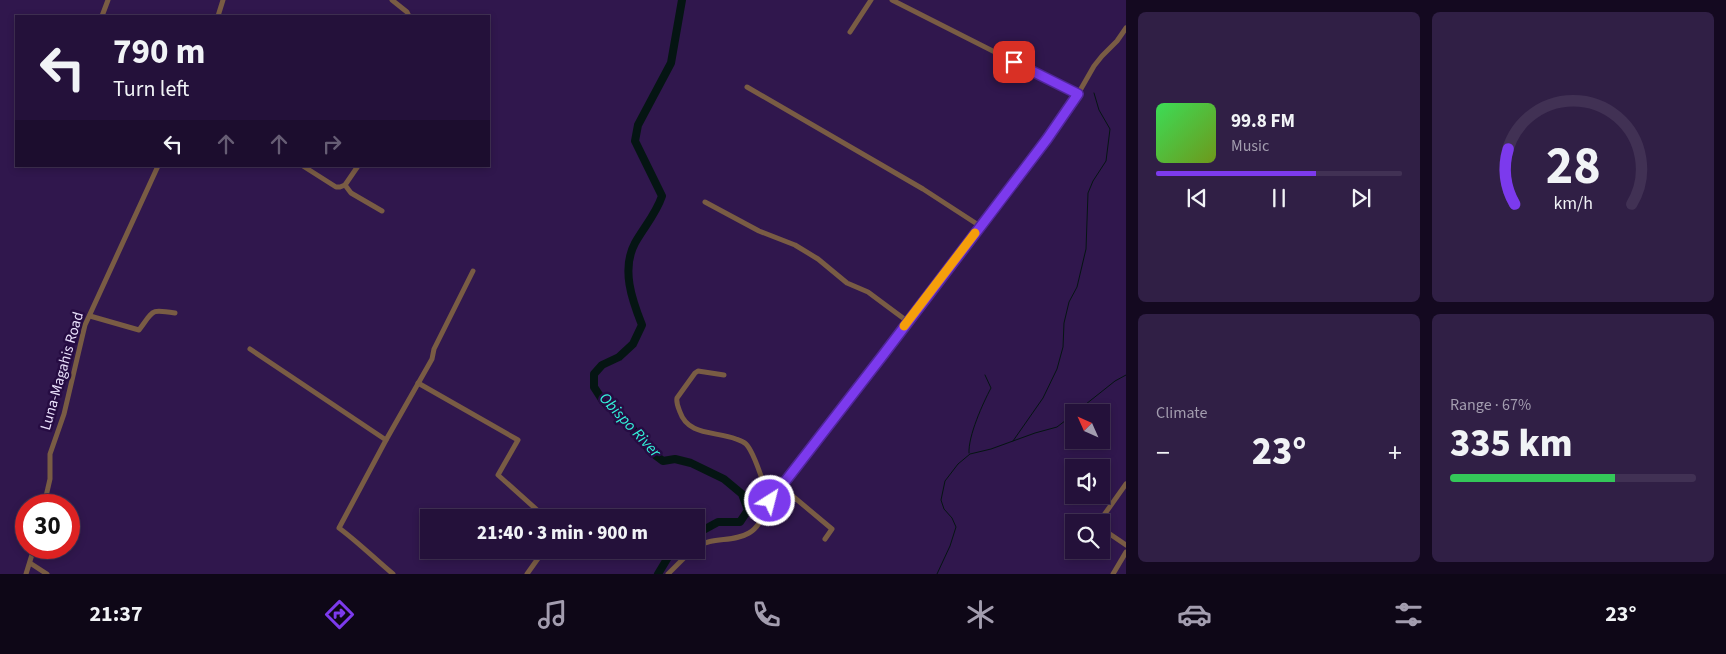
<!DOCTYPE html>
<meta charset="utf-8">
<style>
:root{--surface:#24113a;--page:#301f45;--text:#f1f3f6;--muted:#a39daf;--line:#413154;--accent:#7c3aed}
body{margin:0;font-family:"Source Sans 3",sans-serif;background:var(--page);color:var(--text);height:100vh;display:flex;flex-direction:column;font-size:19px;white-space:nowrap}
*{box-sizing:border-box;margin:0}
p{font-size:16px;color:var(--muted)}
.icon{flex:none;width:28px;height:28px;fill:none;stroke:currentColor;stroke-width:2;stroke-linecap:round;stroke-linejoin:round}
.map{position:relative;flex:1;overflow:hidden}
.side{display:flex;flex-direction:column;gap:12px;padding:12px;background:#140920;width:600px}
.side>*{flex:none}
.banner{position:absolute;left:15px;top:15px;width:475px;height:152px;border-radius:0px;box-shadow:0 2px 8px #0003,0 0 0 1px var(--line);background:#24113a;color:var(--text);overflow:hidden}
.needle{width:32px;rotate:315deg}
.tools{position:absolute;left:1065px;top:404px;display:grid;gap:10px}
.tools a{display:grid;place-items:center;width:45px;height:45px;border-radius:0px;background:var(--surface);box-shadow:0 2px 8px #0003,0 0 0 1px var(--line);font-size:25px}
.speed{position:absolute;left:15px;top:494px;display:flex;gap:10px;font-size:25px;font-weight:700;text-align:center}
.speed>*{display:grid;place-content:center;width:65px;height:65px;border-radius:50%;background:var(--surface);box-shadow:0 2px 8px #0003,0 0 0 1px var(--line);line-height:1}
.speed .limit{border:8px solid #d22;background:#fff;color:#111}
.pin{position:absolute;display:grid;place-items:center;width:42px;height:42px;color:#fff;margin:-21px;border-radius:10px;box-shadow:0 2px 8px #0006}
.me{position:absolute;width:55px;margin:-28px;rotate:36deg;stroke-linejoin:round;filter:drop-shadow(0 0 4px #0008)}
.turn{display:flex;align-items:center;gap:18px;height:105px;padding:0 15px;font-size:22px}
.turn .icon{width:65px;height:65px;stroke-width:2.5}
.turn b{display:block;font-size:35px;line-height:42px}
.lanes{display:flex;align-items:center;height:48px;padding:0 15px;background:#0003;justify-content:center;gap:25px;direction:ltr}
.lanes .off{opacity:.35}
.big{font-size:38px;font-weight:800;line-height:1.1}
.side .widget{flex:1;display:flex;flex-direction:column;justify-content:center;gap:8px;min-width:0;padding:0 18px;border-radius:8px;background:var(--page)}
.side .dial{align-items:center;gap:0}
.dial svg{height:130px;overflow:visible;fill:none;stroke:var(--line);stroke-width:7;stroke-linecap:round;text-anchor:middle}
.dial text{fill:var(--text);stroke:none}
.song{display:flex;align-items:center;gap:15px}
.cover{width:60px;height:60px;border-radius:8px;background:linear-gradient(135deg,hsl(130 70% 55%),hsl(80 70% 35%))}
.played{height:5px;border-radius:2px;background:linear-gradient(90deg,var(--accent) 65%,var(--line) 65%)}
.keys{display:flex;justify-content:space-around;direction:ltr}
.heat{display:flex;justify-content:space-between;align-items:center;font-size:28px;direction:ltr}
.charge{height:8px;border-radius:4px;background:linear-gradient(90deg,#34c759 67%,var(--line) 0)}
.side .tiles{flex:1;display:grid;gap:12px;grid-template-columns:repeat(2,1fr)}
.trip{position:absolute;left:420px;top:509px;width:285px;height:50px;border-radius:0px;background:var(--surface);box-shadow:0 2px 8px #0003,0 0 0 1px var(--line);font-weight:800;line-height:50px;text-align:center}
.dock{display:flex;height:80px;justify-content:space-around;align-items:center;background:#0e0717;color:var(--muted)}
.dock .icon{width:35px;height:35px}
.dock .current{color:var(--accent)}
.dock b{font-size:22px;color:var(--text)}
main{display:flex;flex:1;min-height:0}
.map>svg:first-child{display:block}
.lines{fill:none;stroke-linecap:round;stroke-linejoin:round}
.stream{stroke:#051513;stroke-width:1}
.river{stroke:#051513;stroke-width:8}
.minor{stroke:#795c44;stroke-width:5}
.route-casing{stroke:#51269a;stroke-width:12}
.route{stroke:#7c3aed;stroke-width:9}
.slow{stroke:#f59e0b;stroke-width:9}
.labels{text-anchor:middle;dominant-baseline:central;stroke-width:5;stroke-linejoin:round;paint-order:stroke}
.street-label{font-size:15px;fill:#ebe2fd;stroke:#260c42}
.water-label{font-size:16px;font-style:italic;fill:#33f1d9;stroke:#260c42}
</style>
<main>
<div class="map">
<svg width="1126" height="574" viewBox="0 0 1126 574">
<rect width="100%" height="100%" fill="#30174d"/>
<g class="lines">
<g class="stream">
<path d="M 1076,412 L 1115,381 L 1126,375"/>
<path d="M 1013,441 L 1043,398 L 1057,369 L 1063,347 L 1064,323 L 1069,302 L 1077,287 L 1086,249 L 1088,193 L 1093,181 L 1106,161 L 1110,129 L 1099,110 L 1094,93"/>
<path d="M 969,453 C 968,436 983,403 991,388 L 985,375"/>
<path d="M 937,574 L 950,546 L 956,527 L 952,518 L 944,509 L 941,500 L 945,481 L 958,464 L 970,454 L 991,449 L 1035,433 L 1057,427 L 1074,414"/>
</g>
<g class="river">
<path d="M 682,0 L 671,63 L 638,125 L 635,141 L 662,196 C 656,214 644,227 635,243 C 621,269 632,300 642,325 L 633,344 L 619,357 L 602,365 L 594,374 L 594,387 L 603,401 L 631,427 L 651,452 L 663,461 L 675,459 L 691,463 L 724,479 L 742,494 L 748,510 L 740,522 L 718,522 L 696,534"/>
<path d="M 658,574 L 670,554 L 675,550"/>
</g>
<g class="minor">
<path d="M 392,0 L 407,12 L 409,16"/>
<path d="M 892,0 L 1078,94"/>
<path d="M 102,16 L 108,0"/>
<path d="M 218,16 L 223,0"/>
<path d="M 850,32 L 871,0"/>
<path d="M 747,87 L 923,189 L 980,226"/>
<path d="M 303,166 L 336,187 L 340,187 L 345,185"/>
<path d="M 358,166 L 345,185 L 351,193 L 382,211"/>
<path d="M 705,202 L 759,231 L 795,245 L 818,259 L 847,283 L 868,292 L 907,321"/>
<path d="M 90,316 L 139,330 C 154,310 150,309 175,313"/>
<path d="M 250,349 L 386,440 L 339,528 C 358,542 375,559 393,574"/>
<path d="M 724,375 L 698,371 L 695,373 L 677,398 C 676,403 678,407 680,412 C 688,436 716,431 736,439 C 739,440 743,441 746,444 C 755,453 765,488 769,501"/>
<path d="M 418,383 L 518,440 L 498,475 L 546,518"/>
<path d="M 386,440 L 432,359 L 434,349 L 473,271"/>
<path d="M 783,482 L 789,493 L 832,529 L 825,539"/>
<path d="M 44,505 L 50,479 L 50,454 L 64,414 L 85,325 L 158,166"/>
<path d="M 1099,522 L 1126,484"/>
<path d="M 1101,528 L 1126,545"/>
<path d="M 696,547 C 714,536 732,543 749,533 C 763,525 765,506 774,494 C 780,484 789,476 797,467 L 1047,139 L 1078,94 L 1094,66 L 1102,56 L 1117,41 L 1126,28"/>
<path d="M 30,563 L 47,574"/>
<path d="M 26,574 L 34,548"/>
<path d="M 527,574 L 544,550"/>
<path d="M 668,574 L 692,550"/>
<path d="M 1113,574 L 1126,552"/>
</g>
</g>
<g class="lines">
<g class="route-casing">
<path id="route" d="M 770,501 L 883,355 L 1047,139 L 1078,94 L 1014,62"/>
</g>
<use href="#route" class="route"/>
<path class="slow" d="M 904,326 L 975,233"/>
</g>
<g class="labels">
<g class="street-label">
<text transform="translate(62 371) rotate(-74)">Luna-Magahis Road</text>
</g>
<g class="water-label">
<text transform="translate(630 425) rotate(47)">Obispo River</text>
</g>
</g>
</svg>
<div class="tools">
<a><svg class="needle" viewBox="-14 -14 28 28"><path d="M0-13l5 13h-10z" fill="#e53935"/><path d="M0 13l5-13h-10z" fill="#a39daf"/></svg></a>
<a><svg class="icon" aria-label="sound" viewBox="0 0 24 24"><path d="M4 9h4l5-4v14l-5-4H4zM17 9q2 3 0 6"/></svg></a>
<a><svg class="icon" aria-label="search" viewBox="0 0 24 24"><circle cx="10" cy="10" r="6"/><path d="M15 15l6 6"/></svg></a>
</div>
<div class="speed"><div class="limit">30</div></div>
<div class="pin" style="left:1014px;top:62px;background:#d93025"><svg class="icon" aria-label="arrive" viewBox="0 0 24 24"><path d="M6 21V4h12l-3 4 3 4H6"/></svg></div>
<svg class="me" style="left:770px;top:501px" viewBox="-20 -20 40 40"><circle r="17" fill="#7c3aed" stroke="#fff" stroke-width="3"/><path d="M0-11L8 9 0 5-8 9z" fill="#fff"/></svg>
<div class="trip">21:40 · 3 min · 900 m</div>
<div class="banner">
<div class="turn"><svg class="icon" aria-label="left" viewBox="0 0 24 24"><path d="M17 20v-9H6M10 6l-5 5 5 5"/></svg><div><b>790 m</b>Turn left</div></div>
<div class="lanes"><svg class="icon" aria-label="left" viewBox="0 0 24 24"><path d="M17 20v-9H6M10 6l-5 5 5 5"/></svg><svg class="icon off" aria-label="ahead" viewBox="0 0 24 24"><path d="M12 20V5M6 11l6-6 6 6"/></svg><svg class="icon off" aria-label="ahead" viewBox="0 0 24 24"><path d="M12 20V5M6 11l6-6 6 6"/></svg><svg class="icon off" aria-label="right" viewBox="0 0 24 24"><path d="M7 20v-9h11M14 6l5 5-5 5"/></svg></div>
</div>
</div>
<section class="side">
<div class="tiles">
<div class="widget">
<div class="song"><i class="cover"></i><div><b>99.8 FM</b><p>Music</p></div></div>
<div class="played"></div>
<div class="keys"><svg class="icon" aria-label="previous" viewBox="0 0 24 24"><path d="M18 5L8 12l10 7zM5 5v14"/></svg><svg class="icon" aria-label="pause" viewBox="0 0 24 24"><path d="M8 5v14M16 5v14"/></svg><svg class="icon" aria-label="next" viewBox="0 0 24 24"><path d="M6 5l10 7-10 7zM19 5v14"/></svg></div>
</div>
<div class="widget dial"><svg viewBox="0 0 100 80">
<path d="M14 69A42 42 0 1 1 86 69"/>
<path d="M14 69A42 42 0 0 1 10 35" stroke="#7c3aed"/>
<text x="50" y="56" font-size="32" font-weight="700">28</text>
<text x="50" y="72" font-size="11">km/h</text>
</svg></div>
<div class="widget"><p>Climate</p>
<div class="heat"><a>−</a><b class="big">23°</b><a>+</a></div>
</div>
<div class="widget"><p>Range · 67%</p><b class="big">335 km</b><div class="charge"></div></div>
</div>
</section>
</main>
<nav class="dock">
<b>21:37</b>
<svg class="icon current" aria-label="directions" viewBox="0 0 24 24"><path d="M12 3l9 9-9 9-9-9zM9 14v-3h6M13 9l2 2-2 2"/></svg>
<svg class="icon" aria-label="music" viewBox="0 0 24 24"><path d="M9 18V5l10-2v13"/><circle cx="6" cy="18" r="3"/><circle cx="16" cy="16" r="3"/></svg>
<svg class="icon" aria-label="phone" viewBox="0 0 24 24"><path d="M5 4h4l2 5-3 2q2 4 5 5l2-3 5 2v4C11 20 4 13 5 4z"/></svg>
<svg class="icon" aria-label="climate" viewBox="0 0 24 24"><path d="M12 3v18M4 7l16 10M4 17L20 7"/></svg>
<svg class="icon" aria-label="car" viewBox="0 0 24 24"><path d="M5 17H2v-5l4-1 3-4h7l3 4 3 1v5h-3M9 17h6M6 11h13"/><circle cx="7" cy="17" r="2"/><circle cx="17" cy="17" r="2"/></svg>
<svg class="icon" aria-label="filters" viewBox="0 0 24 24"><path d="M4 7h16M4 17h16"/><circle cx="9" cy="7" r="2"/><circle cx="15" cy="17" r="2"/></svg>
<b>23°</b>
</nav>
